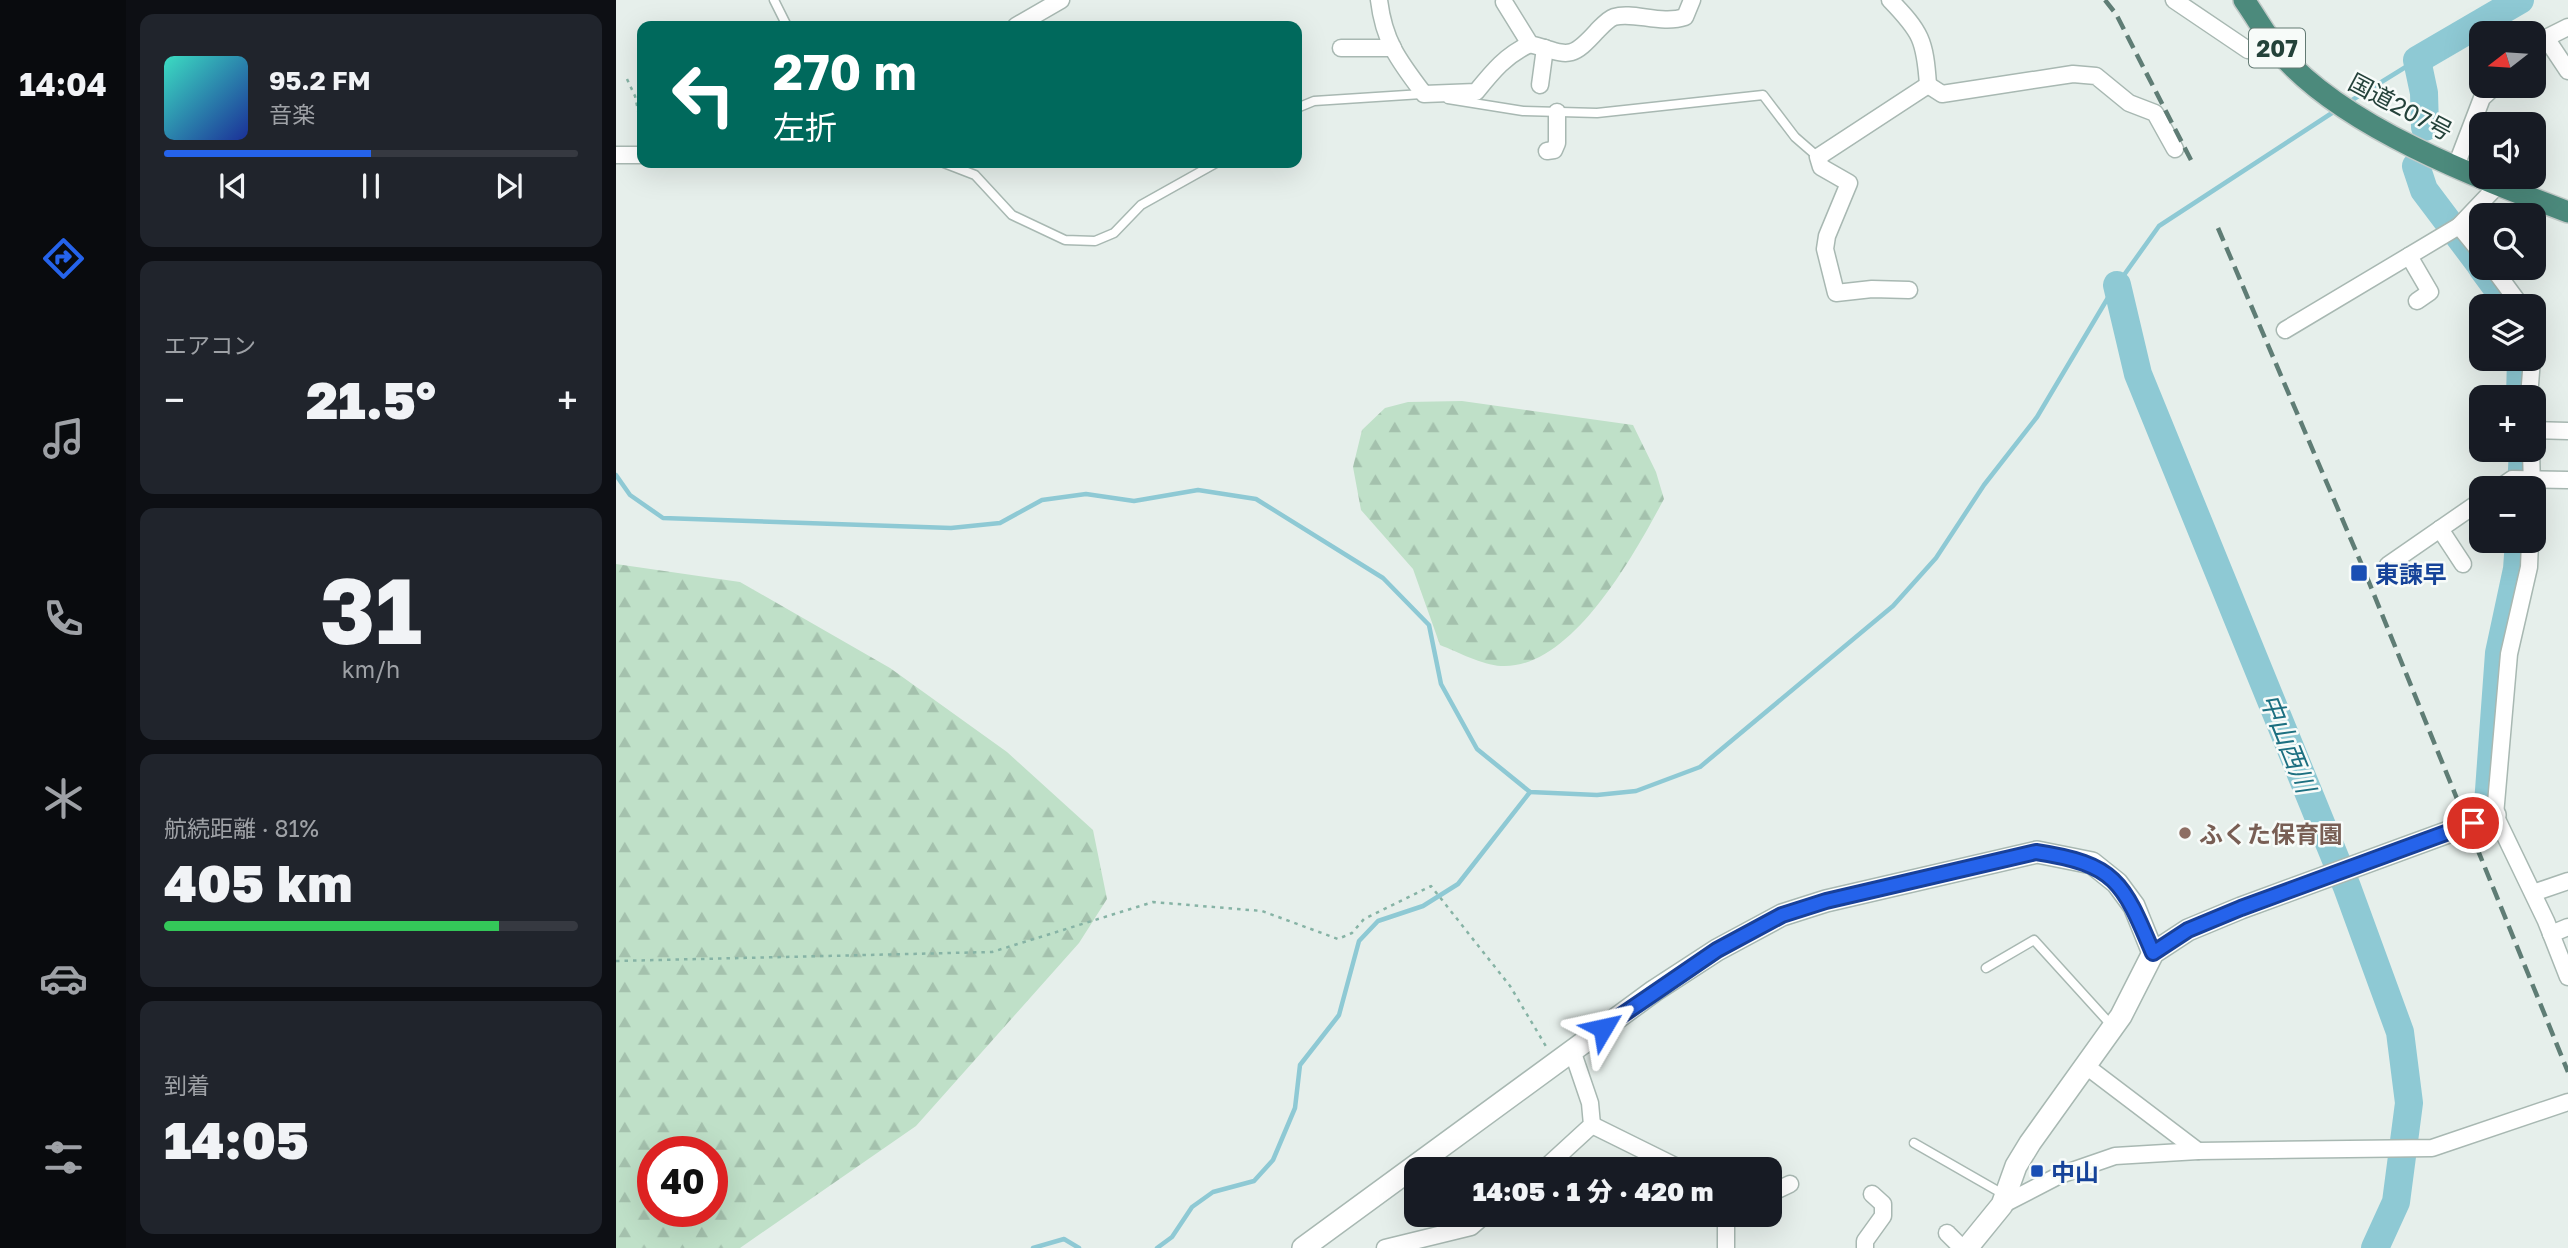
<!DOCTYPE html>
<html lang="ja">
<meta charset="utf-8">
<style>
:root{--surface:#171b24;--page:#20242c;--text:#f1f3f6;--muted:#9ea1a6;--line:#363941;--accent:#2563eb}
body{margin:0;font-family:"Golos Text","Noto Sans JP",sans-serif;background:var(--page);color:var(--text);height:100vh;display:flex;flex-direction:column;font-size:26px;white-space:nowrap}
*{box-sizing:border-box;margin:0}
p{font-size:23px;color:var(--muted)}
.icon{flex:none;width:38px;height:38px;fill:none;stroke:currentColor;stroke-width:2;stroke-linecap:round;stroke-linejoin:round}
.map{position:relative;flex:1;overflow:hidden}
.details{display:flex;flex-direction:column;gap:14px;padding:14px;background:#0d0f14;width:490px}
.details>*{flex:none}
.banner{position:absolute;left:21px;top:21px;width:665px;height:147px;border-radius:14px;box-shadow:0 7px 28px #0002;background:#00695c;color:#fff;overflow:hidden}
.needle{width:46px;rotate:253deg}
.tools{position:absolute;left:1853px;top:21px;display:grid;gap:14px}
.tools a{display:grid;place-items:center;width:77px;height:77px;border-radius:14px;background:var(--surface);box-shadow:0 7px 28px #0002;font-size:35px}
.speed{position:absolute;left:21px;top:1136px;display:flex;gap:14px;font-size:35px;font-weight:700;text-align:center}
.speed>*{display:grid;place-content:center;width:91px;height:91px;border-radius:50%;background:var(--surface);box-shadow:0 7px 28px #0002;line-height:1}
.speed .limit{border:10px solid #d22;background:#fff;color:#111}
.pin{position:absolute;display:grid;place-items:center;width:60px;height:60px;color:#fff;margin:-30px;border:4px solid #fff;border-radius:50%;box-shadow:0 2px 7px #0007}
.me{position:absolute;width:77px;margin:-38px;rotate:54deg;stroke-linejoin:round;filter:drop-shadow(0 0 5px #0008)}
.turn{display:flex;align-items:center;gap:24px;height:147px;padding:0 21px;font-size:32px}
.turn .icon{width:91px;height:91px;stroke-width:2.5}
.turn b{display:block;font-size:49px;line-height:60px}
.big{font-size:52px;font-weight:800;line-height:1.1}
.details .tile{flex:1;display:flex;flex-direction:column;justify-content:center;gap:10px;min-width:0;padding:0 24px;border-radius:14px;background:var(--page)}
.details .dial{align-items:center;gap:0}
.dial b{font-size:91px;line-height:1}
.song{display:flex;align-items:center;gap:21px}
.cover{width:84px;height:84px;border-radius:10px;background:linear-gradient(135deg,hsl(170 70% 55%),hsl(230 70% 35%))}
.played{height:7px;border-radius:4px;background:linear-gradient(90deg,var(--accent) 50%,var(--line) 50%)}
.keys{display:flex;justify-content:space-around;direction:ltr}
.heat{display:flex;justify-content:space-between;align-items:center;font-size:38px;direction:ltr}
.charge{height:10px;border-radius:5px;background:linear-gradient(90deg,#34c759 81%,var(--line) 0)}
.trip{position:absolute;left:788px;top:1157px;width:378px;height:70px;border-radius:14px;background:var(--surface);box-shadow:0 7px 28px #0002;font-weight:800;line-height:70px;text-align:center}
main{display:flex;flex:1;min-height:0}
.menu{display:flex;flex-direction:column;width:126px;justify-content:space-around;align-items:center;background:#090b0e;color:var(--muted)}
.menu .icon{width:49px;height:49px}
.menu .current{color:var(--accent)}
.menu b{font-size:32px;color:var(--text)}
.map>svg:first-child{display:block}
.forest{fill:url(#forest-firs);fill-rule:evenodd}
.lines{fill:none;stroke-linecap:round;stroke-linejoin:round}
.stream{stroke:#8ec9d4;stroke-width:4.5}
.river{stroke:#8ec9d4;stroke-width:28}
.service-casing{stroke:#a8b8b2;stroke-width:11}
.minor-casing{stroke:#a8b8b2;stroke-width:19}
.tertiary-casing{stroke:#a8b8b2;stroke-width:24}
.trunk-casing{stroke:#c2cac8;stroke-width:24}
.path{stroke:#86b3a5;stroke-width:2.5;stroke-dasharray:3.5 5;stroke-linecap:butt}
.service{stroke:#fff;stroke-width:8}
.minor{stroke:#fff;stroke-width:16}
.tertiary{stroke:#fff;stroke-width:21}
.trunk{stroke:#4c8a7c;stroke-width:21}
.rail{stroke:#5f7d75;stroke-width:4.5;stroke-dasharray:14 7;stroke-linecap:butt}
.route-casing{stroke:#184099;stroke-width:18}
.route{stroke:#2563eb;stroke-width:12}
.transit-dot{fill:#1a4fb4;stroke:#f7fbf9;stroke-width:2.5}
.education-dot{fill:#8d6e63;stroke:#f7fbf9;stroke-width:2.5}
.labels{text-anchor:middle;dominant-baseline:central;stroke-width:5;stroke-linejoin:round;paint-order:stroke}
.shield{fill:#f7fbf9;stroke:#637a73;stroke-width:2}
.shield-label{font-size:23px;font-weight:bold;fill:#24423a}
.street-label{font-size:24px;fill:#24423a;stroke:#f7fbf9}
.transit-label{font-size:24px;font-weight:bold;fill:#164399;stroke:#f7fbf9;text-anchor:start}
.education-label{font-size:24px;font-weight:bold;fill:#785e54;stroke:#f7fbf9;text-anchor:start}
.water-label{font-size:26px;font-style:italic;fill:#1c6f80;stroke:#f7fbf9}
</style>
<main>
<nav class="menu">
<b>14:04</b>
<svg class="icon current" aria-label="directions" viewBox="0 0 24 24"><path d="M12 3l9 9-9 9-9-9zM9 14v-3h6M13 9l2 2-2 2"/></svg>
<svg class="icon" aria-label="music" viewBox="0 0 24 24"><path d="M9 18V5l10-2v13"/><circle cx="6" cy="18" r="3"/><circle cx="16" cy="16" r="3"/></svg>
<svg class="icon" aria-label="phone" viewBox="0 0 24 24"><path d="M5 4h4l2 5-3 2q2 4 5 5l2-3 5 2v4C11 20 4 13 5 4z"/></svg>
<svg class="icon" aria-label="climate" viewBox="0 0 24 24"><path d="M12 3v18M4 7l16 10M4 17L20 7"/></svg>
<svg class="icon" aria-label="car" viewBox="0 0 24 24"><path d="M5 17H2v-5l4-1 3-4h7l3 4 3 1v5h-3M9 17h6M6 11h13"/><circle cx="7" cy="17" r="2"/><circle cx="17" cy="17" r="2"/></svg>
<svg class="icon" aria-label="filters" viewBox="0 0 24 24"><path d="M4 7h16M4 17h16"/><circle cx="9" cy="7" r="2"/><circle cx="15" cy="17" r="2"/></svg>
</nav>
<section class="details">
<div class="tile">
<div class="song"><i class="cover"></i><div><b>95.2 FM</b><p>音楽</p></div></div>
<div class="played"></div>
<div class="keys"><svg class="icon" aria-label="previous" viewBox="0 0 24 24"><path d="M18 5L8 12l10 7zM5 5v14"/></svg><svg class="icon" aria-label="pause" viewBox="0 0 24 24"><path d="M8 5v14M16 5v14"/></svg><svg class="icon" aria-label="next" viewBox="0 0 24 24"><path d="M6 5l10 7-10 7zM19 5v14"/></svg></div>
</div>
<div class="tile"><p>エアコン</p>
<div class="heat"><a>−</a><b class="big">21.5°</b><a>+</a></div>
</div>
<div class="tile dial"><b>31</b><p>km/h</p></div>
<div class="tile"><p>航続距離 · 81%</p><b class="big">405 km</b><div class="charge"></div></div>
<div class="tile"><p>到着</p><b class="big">14:05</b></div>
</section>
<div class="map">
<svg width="1952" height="1248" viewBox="0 0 1952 1248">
<defs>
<pattern id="forest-firs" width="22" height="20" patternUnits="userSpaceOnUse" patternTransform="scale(1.75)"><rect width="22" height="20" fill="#bfe0c8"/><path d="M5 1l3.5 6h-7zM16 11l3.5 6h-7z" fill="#a4c1ad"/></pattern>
</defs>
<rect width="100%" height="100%" fill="#e6efeb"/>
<g class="forest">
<path d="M 846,401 L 1017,425 L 1040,472 L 1048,499 C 1019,553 956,670 885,666 C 866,665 842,652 824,645 L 797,569 L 745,510 L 737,467 L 746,430 L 769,408 L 792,402 Z"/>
<path d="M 0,564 L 124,582 L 274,668 L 391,752 L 477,830 L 491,899 L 463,943 L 300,1126 L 124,1248 L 0,1248 ZM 37,1152 L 96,1152 L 96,1211 L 37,1211 Z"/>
</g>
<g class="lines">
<g class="stream">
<path d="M 1733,102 L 1801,60"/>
<path d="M 0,475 L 14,495 L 47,518 L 335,528 L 384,523 L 426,500 L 470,494 L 518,501 L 582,490 L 640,499 L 767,578 L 813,625 L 825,684 L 861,749 L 914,792 L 981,795 L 1020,791 L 1084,767 L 1277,606 L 1320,558 L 1368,485 L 1421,417 L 1493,296 L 1543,226 L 1719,111"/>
<path d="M 417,1248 L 448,1239 L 463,1248"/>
<path d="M 541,1248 L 556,1237 L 576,1207 L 597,1192 L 638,1181 L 657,1160 L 679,1108 L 684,1065 L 723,1015 L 743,941 L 762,921 L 807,906 L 842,884 L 914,792"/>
</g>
<g class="river">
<path d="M 1809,127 L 1808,93 L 1801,60 L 1904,0"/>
<path d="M 1800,166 L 1808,190 L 1866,267"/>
<path d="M 1866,268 L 1894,306"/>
<path d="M 1501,285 L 1522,374 L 1731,887 L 1784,1032 L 1793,1103 L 1780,1202 L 1759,1248"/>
<path d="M 1904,397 L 1905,359"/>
<path d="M 1905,488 L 1907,450"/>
<path d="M 1872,804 L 1883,653 L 1901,569 L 1903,541"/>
</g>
<g class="service-casing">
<g id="service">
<path d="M 158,0 L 171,26"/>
<path d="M 832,99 L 907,111 L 981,113 L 1147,95 L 1179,137 L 1202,157"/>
<path d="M 681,108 L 698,101 L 806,94"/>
<path d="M 328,163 L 359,175 L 396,215 L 449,240 L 479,241 L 498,233 L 525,205 L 600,163"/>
<path d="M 1370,968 L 1418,940 L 1497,1027"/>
<path d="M 1298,1143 L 1387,1194"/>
</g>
</g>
<g class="minor-casing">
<g id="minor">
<path d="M 763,0 C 768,42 783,61 808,94 L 860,92 C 877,71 890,55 914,44"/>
<path d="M 1274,0 C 1305,32 1309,40 1312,85 L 1202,157 L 1205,167 L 1233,183 L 1211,236 L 1209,249 L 1220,293 L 1256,289 L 1293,290"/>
<path d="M 1558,0 L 1632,50 L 1664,53"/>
<path d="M 888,2 L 914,44 C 952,54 953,62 981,31 C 986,26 992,19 998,17 C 1017,11 1045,25 1069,17 L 1076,0"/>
<path d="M 400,26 L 445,0"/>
<path d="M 1930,38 L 1952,71"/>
<path d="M 725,48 L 777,48"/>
<path d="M 1918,49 L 1930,38 L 1952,27"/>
<path d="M 924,85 L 929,48"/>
<path d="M 1312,85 L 1326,94 L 1457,74 L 1480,76 L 1513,103 L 1539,113 L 1559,149"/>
<path d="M 931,151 L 938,150 L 941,143 L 941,112"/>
<path d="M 0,155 L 26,155"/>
<path d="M 1840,166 L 1866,98 L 1879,86"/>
<path d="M 1866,254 L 1843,226 L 1882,185"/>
<path d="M 1793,256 L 1814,292 L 1801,301"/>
<path d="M 1877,268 L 1905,306"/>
<path d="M 1669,330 L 1843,226"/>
<path d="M 1913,397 L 1916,359"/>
<path d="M 1918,430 L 1952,431"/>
<path d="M 1915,450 L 1916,488"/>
<path d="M 1883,488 L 1896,479 L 1952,480"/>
<path d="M 1824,529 L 1847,564"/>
<path d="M 1914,541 L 1913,567 L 1893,654 L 1879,815 L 1930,921 L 1952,977"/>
<path d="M 1772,565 L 1866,500"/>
<path d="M 1917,893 L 1952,881"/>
<path d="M 1935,934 L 1952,927"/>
<path d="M 1470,1066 L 1582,1151"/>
<path d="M 976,1125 L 1065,1169"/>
<path d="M 928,1169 L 976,1125 L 974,1103 L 957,1053"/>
<path d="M 1153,1194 L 1174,1184"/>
<path d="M 1386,1205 L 1444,1175 L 1499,1156 L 1582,1151 L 1816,1148 L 1952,1102"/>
<path d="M 1108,1214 L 1110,1220 L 1110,1248"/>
<path d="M 1331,1233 L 1346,1248"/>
<path d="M 769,1248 L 855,1227 L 870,1214"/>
<path d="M 1249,1248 L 1249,1241 L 1267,1216 L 1267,1204 L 1256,1194"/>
</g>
</g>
<g class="tertiary-casing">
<g id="tertiary">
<path d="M 687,1248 L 1038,991 L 1101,950 L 1166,915 L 1210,901 L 1421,852 L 1476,863 L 1501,883 L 1518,906 L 1537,953"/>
<path d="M 1351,1248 L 1386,1205 L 1400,1166 L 1414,1143 L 1505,1016 L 1537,953 L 1572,930 L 1625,908 L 1879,815"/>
</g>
</g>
<g class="trunk-casing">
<path id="trunk" d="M 1628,0 C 1640,17 1651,37 1664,53 C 1727,127 1862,178 1952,212"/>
</g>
<g class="path">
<path d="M 11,79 L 19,96 L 26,130"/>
<path d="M 0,961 L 376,952 L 537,902 L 646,911 L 722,939 L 736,933 L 748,919 L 815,886 L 894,986 L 931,1048"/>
</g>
<use href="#service" class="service"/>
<use href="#minor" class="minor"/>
<use href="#tertiary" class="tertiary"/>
<use href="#trunk" class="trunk"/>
<g class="rail">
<path d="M 1489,0 L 1500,14 L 1577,164"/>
<path d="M 1602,228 L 1748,570 L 1952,1072"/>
</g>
</g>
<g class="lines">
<g class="route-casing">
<path id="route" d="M 987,1028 L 1101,950 L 1166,915 L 1210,901 L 1420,852 C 1500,864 1507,882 1537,953 L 1572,930 L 1625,908 L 1857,823"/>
</g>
<use href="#route" class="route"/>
</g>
<g class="transit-dot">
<rect x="1734" y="564" width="18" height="18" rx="3.5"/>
<rect x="1414" y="1164" width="14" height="14" rx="3.5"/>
</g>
<circle class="education-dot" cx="1569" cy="833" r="7"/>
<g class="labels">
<rect class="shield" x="1633" y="28.5" width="56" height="39" rx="5"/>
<g class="shield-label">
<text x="1661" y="48">207</text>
</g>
<g class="street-label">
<text transform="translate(1785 106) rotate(28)">国道207号</text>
</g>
<g class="transit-label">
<text x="1759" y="573">東諫早</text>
<text x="1435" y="1171">中山</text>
</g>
<g class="education-label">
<text x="1583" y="833">ふくた保育園</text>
</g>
<g class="water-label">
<text transform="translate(1672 743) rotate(68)">中山西川</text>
</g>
</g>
</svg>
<div class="tools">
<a><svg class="needle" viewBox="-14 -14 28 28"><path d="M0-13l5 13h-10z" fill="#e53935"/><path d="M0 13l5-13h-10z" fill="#9ea1a6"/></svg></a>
<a><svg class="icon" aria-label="sound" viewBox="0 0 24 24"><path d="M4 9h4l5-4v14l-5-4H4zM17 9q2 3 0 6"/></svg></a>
<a><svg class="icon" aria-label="search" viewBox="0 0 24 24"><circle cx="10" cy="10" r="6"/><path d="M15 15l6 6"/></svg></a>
<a><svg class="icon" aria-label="layers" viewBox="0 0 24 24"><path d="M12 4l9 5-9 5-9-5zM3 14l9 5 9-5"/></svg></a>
<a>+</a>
<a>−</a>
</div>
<div class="speed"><div class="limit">40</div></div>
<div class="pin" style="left:1857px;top:823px;background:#d93025"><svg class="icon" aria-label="arrive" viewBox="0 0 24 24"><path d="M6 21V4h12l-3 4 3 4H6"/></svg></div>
<svg class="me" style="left:987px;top:1028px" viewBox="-20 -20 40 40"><path d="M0-17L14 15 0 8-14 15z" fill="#2563eb" stroke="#fff" stroke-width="4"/></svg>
<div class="trip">14:05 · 1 分 · 420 m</div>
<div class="banner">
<div class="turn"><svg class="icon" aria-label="left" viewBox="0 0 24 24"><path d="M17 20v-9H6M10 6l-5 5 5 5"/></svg><div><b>270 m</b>左折</div></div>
</div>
</div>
</main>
